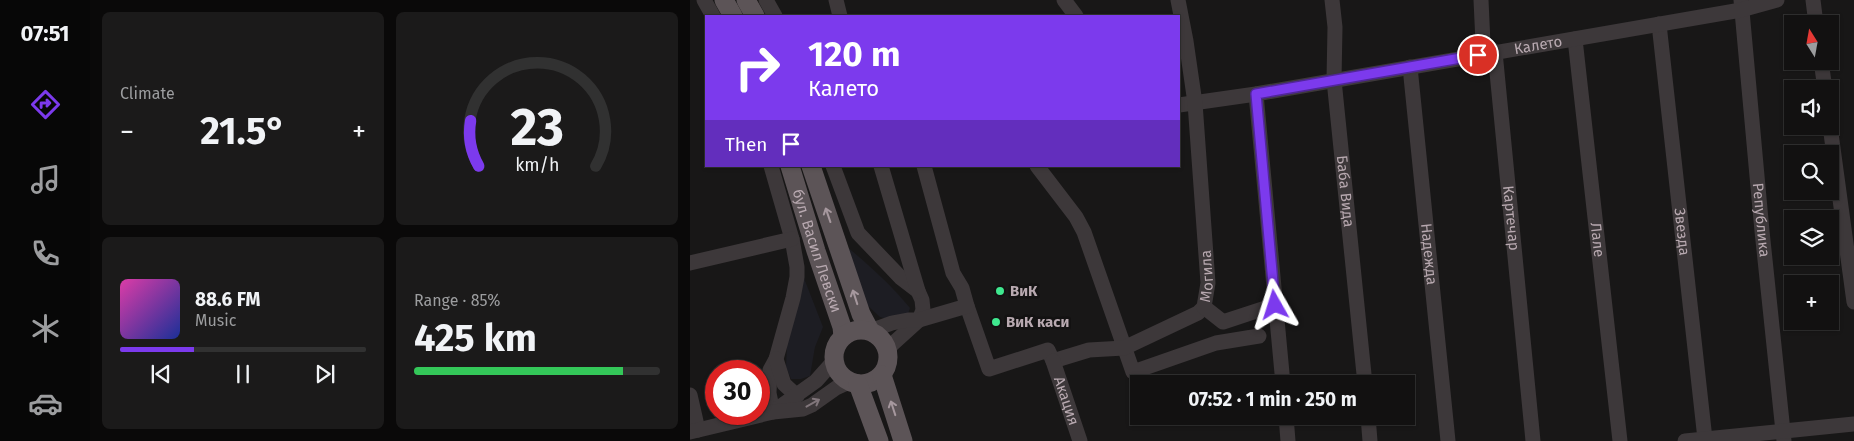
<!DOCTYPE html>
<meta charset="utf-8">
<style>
:root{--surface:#121111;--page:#1b1a1a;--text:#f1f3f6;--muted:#9c9d9f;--line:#313131;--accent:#7c3aed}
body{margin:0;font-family:"Fira Sans",sans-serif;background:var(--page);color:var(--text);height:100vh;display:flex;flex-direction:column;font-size:19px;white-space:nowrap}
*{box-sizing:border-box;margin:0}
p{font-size:16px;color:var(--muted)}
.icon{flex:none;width:28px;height:28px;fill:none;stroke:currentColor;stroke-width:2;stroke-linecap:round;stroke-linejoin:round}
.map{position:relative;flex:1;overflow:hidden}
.sheet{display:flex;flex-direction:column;gap:12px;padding:12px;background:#0a0909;width:600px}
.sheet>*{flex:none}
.top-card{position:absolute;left:15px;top:15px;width:475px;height:152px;border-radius:0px;box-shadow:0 1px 4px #0004,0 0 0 1px var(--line);background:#7c3aed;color:#fff;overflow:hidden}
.needle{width:32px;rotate:349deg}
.buttons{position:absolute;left:1094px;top:15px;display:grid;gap:10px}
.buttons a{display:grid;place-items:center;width:55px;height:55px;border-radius:0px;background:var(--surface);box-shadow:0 1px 4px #0004,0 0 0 1px var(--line);font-size:25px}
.speed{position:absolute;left:15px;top:360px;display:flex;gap:10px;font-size:25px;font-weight:700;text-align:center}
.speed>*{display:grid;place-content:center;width:65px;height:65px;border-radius:50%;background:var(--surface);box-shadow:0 1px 4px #0004,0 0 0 1px var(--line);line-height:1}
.speed .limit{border:8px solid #d22;background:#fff;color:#111}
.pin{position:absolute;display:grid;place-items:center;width:42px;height:42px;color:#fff;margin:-21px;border:2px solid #fff;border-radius:50%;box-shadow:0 1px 5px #0007}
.me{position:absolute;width:55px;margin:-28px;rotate:354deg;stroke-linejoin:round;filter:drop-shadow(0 0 4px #0008)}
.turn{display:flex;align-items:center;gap:18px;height:105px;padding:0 20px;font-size:22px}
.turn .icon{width:65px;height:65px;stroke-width:2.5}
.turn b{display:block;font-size:35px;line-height:42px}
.then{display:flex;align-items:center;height:48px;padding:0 20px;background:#0003;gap:10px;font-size:19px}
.big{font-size:38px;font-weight:700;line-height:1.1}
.sheet .card{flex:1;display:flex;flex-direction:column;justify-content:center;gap:8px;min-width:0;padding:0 18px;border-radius:8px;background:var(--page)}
.sheet .dial{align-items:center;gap:0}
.dial svg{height:130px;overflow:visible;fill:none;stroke:var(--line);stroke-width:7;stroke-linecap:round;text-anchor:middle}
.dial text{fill:var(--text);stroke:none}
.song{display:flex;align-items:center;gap:15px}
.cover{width:60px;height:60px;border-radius:8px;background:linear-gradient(135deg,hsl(320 70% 55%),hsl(230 70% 35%))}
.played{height:5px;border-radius:2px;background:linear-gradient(90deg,var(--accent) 30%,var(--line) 30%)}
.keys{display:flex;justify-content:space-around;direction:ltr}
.heat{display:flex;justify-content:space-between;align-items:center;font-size:28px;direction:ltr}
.charge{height:8px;border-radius:4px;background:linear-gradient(90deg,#34c759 85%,var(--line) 0)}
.sheet .tiles{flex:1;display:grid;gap:12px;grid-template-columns:repeat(2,1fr)}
.trip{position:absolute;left:440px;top:375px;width:285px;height:50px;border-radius:0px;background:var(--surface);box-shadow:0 1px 4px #0004,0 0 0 1px var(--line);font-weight:700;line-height:50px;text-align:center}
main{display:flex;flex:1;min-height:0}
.menu{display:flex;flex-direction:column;width:90px;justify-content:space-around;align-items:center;background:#070707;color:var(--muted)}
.menu .icon{width:35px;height:35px}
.menu .selected{color:var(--accent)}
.menu b{font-size:22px;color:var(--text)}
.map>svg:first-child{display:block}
.green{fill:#1d1d23}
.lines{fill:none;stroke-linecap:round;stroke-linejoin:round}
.minor{stroke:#3d383a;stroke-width:15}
.major{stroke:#5c5457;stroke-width:19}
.oneway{stroke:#a6989e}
.oneway2{stroke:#81767b}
.route-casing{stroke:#51269a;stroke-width:12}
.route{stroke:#7c3aed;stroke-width:9}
.poi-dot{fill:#3fe88f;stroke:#131212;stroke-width:2}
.labels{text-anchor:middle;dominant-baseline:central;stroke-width:5;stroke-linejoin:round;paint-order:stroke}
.street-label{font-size:15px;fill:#b8a9b0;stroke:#131212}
.poi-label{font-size:15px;font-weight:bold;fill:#b8a9b0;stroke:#131212;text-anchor:start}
</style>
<main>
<nav class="menu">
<b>07:51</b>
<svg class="icon selected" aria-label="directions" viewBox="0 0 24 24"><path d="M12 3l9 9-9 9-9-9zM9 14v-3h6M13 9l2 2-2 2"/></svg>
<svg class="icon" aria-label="music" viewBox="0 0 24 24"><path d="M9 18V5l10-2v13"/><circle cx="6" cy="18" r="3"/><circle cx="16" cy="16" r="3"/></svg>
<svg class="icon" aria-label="phone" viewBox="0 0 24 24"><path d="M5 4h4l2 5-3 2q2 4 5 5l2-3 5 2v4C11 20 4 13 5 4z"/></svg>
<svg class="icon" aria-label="climate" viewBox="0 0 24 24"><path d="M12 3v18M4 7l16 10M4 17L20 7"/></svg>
<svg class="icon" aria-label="car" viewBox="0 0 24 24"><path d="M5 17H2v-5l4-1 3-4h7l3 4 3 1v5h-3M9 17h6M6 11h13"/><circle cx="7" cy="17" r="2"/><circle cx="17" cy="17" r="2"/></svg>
</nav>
<section class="sheet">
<div class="tiles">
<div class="card"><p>Climate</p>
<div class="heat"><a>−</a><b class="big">21.5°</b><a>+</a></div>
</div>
<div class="card dial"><svg viewBox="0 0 100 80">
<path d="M14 69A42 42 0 1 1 86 69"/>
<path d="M14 69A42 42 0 0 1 9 41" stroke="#7c3aed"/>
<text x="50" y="56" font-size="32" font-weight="700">23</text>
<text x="50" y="72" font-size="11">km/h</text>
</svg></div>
<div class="card">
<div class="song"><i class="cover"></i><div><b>88.6 FM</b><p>Music</p></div></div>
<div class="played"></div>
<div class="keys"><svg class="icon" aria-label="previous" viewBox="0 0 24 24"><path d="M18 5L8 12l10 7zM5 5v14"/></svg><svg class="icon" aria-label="pause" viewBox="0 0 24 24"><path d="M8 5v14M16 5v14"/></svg><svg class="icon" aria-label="next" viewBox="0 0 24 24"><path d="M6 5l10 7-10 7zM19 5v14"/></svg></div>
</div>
<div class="card"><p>Range · 85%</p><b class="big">425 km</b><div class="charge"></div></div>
</div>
</section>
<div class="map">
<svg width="1164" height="441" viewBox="0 0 1164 441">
<rect width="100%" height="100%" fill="#181717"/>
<g class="green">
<path d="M 156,246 C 179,265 201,285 220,308 L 218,314 L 204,321 L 190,317 L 177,305 Z"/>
<path d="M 112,273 L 133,327 L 125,347 L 120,376 L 111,379 L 101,379 L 96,367 L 97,344 Z"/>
</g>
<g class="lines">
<g class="minor">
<path d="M 14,0 L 23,16"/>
<path d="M 76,0 L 85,16"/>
<path d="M 146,0 L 150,16"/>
<path d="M 374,0 L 386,16"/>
<path id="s1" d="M 642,0 L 645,27 L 644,80 L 675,384"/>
<path id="s2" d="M 791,0 L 793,43 L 805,52 L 843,441"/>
<path id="s3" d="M 1051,0 L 1072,231 L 1094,441"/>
<path d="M 1123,0 L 1126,24"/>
<path id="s4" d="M 969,24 L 1015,439"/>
<path id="s5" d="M 885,39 L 930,441"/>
<path d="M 1131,61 L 1135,89"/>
<path id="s6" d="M 720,67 L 758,441"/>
<path d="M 566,94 L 593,384"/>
<path id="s7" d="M 489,105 L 566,94 L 1051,10 L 1087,0"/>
<path d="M 1140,126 L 1164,302"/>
<path d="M 81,166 L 102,239 L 107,267 L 107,277 L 103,298 L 86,359 L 80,370 L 79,393 L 83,412"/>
<path d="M 143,166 L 168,233 L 211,278 L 228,291 L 232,300 L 233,310 L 229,320 L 197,349"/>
<path d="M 191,166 L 228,291"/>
<path d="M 347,166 L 386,217 L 394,232 L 443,372 L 526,343 L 569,336"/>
<path d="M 0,263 L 102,239"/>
<path id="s8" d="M 277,306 L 299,369 L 358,350 L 363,361 L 399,350 L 434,348 L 508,313 L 514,307 L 518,283 L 505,103 L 496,41 L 488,0"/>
<path d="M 514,307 L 533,322 L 585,305"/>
<path d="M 180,331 L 202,323 L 218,320 L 229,320 L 277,306 L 272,288 L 263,273 L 234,166"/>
<path d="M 86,359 L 94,384 L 107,396"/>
<path id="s9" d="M 363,361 L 390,441"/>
<path d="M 0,395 L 8,430"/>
<path d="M 84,411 L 126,381 L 143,362"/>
<path d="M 596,416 L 598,441"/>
<path d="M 678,416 L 680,441"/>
<path d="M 0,432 L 83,412 L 113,409 L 122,405 L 146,388 L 159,382"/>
<path d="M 995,441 L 1164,424"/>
</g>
<g class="major">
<path d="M 34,0 L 43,16"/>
<path d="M 56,0 L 65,16"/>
<path id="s10" d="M 100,166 L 126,251 L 152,327 L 153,336"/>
<path d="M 121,166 L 171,314 L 180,331"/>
<circle cx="171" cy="357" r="27"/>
<path d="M 192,375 L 213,441"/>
<path d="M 168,384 L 189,441"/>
</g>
</g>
<defs><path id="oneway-shaft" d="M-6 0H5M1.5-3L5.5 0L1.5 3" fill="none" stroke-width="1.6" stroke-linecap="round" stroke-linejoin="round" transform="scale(1.25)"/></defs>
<g class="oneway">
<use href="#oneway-shaft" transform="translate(138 215) rotate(-109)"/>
<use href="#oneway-shaft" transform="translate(165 297) rotate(-108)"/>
<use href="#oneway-shaft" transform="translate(203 408) rotate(-108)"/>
</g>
<use class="oneway2" href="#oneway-shaft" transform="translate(123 403) rotate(-29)"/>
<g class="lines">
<g class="route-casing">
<path id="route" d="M 585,305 L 566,94 L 788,55"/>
</g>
<use href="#route" class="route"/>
</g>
<g class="poi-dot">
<circle cx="310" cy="291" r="5"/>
<circle cx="306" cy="322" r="5"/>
</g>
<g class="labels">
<g class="street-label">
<text stroke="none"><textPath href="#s7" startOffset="364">Калето</textPath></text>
<text stroke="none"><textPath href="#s1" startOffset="192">Баба Вида</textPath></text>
<text stroke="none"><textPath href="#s2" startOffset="225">Картечар</textPath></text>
<text stroke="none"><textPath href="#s3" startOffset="221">Република</textPath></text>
<text stroke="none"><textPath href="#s4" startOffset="209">Звезда</textPath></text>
<text stroke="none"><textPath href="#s5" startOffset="202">Лале</textPath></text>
<text stroke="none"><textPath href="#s10" startOffset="89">бул. Васил Левски</textPath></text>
<text stroke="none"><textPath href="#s6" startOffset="188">Надежда</textPath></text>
<text stroke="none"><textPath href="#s8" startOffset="335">Могила</textPath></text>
<text stroke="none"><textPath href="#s9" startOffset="42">Акация</textPath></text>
</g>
<g class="poi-label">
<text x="320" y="291">ВиК</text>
<text x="316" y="322">ВиК каси</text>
</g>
</g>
</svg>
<div class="buttons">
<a><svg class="needle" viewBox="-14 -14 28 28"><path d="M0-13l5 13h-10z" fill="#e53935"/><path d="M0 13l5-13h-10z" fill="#9c9d9f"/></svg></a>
<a><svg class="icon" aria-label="sound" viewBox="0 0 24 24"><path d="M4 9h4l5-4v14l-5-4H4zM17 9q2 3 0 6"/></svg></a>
<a><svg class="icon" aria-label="search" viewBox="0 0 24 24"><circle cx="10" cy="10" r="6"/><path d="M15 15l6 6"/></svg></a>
<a><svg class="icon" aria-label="layers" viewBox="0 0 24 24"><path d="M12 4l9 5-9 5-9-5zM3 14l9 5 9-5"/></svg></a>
<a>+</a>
</div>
<div class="speed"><div class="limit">30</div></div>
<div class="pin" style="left:788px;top:55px;background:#d93025"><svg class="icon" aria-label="arrive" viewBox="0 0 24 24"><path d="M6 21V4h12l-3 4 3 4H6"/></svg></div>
<svg class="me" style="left:585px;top:305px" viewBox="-20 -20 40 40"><path d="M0-17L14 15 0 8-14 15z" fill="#7c3aed" stroke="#fff" stroke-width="4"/></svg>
<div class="trip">07:52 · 1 min · 250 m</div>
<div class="top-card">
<div class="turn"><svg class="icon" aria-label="right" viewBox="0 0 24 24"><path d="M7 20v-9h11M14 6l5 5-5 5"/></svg><div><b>120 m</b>Калето</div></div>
<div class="then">Then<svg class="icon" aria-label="arrive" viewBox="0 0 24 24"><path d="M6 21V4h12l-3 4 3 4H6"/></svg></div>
</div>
</div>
</main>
